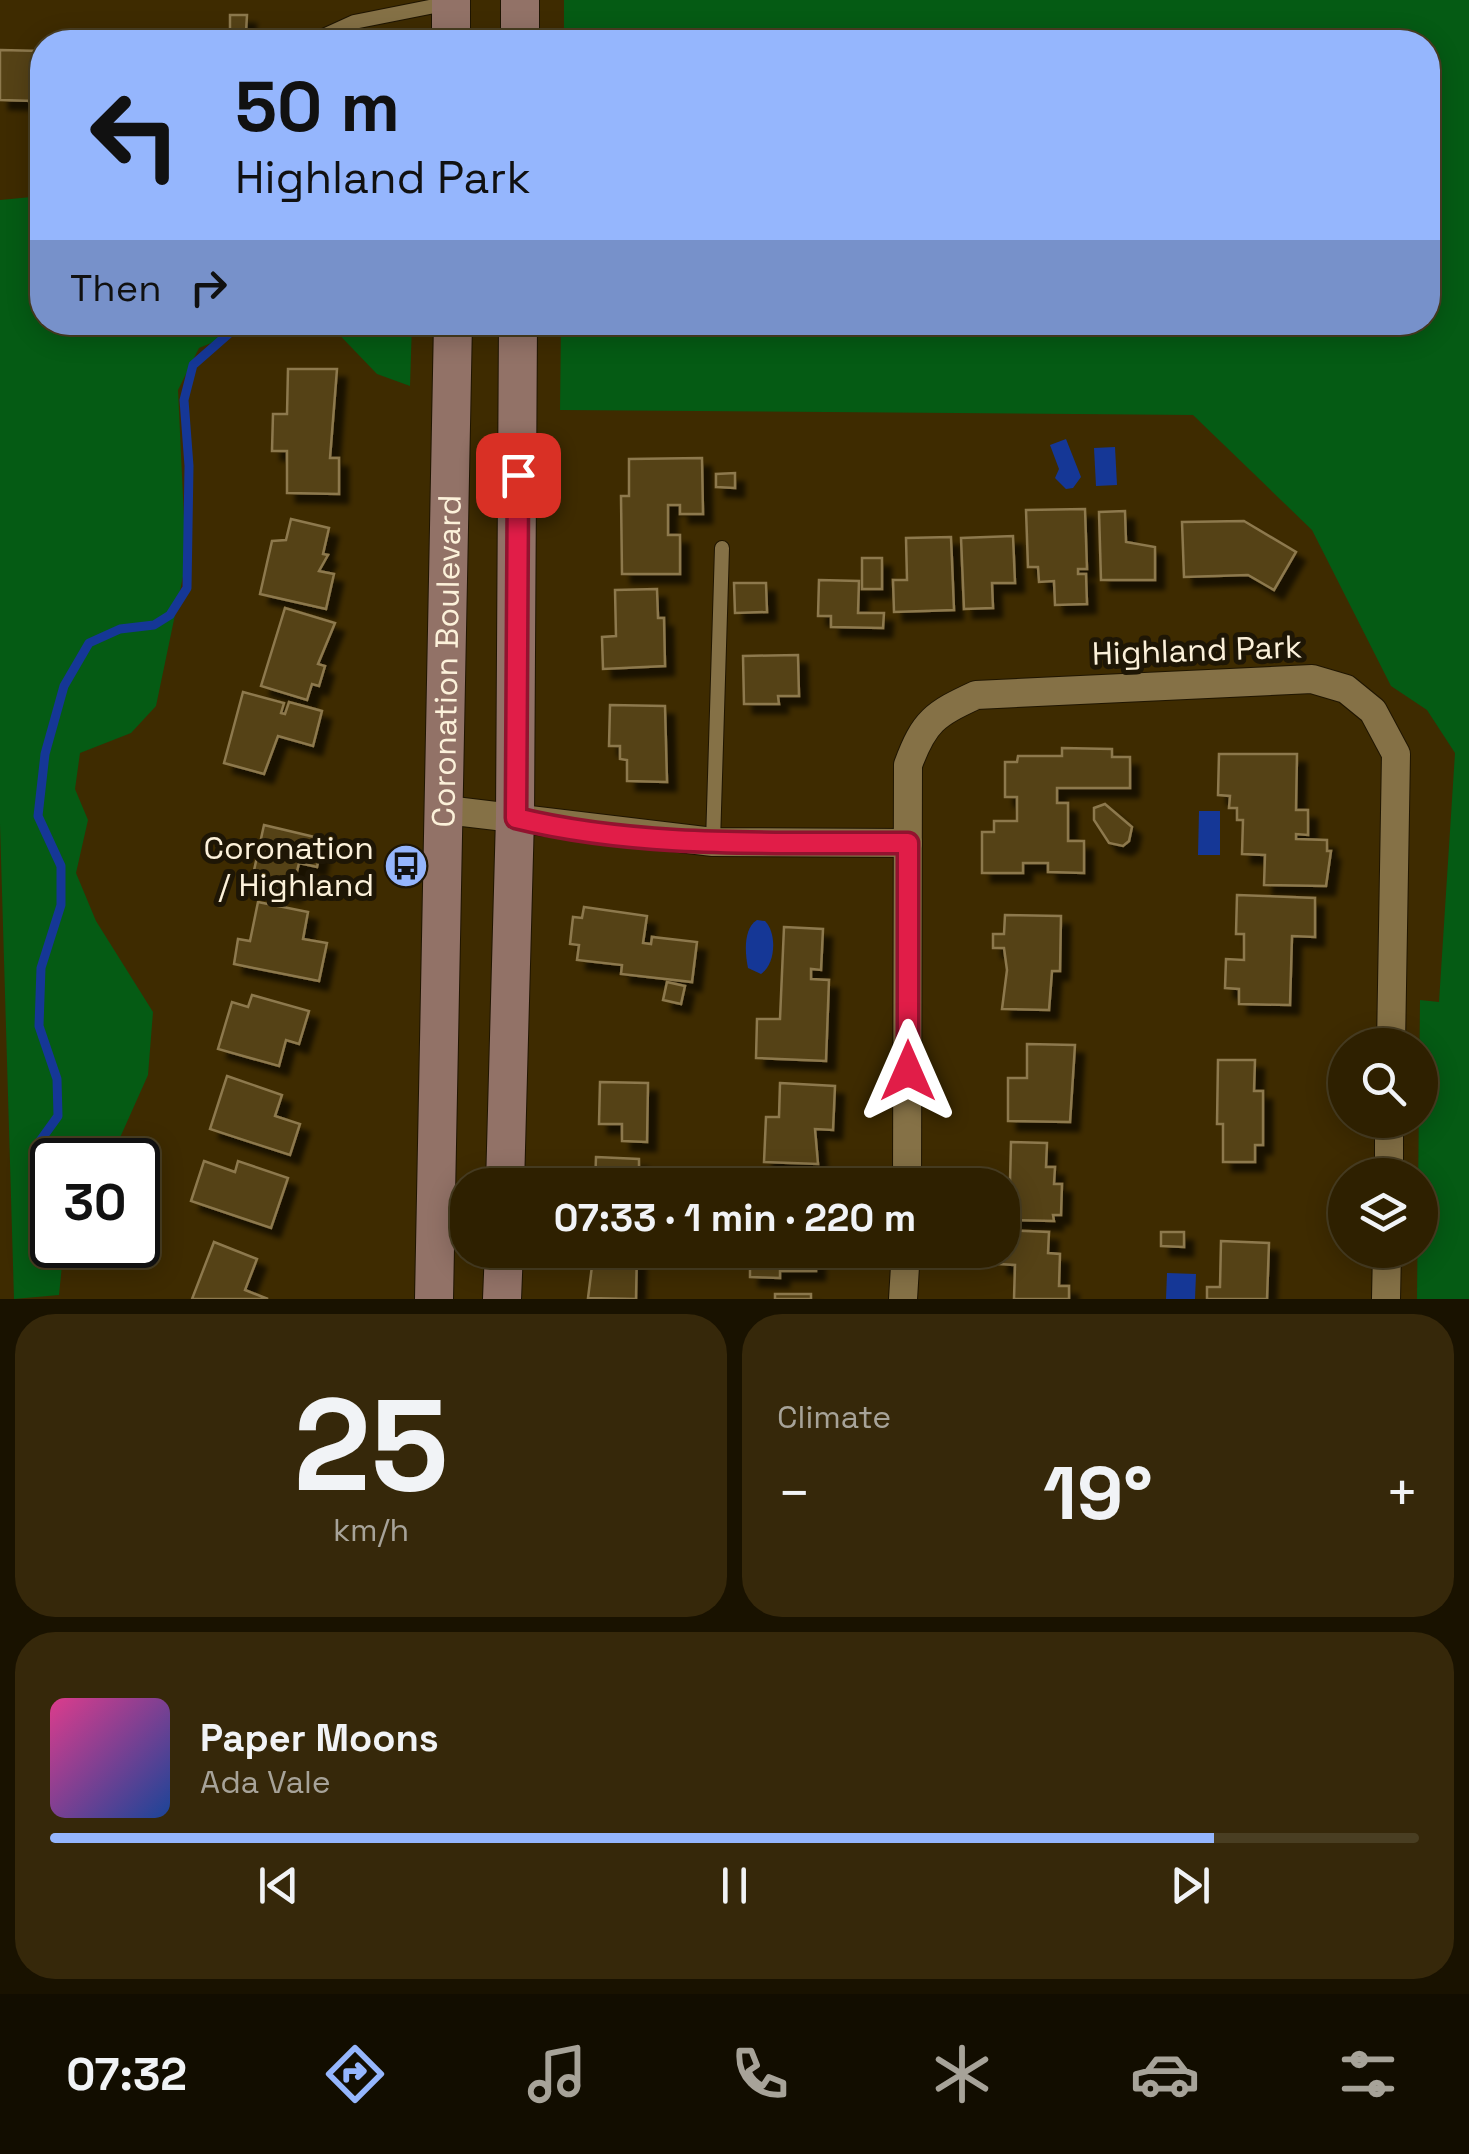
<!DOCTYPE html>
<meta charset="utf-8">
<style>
:root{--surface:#2e2000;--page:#36280a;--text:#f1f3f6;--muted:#a7a399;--line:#493e22;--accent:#95b6fd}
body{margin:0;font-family:"Space Grotesk",sans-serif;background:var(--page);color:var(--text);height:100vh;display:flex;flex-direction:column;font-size:38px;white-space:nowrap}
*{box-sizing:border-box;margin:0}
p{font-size:32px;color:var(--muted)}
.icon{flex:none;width:55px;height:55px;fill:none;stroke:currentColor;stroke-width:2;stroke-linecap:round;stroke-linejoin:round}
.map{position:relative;height:1299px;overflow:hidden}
.panel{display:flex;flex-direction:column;gap:15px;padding:15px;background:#191200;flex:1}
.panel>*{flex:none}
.banner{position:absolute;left:30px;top:30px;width:1410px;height:305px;border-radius:40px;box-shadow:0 5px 25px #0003,0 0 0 2px var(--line);background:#95b6fd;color:#111;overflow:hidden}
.buttons{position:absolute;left:1328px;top:1028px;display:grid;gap:20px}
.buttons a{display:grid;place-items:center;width:110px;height:110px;border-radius:50%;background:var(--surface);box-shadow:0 5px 25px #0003,0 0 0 2px var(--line);font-size:50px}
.speed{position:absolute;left:30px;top:1138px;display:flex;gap:20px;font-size:50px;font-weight:700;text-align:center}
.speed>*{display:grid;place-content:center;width:130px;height:130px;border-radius:50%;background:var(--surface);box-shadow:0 5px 25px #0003,0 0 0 2px var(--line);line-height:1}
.speed .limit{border:5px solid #111;border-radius:15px;background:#fff;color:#111}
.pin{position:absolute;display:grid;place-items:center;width:85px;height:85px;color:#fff;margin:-42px;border-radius:20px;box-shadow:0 5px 15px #0006}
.me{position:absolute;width:110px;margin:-55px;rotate:0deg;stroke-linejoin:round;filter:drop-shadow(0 0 8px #0008)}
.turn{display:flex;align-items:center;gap:35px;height:210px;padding:0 40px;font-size:45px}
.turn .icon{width:130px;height:130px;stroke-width:2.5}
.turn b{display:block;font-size:70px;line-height:85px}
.then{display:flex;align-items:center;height:95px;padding:0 40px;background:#0003;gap:20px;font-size:38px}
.big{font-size:75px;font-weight:700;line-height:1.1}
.panel .card{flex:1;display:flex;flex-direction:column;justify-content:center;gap:15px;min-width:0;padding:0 35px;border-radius:40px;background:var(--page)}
.panel .dial{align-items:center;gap:0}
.dial b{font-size:130px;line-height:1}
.song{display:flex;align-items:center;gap:30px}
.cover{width:120px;height:120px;border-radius:15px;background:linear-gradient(135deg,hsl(330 70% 55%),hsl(220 70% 35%))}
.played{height:10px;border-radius:5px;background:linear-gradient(90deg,var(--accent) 85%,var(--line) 85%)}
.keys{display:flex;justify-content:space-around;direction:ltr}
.heat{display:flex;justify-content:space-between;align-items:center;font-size:55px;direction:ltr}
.panel .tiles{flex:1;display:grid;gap:15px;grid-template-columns:1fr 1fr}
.card:last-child{grid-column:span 2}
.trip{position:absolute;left:450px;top:1168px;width:570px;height:100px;border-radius:40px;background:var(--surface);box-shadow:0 5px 25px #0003,0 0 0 2px var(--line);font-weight:700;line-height:100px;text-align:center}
.menu{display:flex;height:160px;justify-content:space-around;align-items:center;background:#120d00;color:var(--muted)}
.menu .icon{width:70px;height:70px}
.menu .active{color:var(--accent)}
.menu b{font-size:45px;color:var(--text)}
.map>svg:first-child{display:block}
.green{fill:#055b14}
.water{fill:#153796}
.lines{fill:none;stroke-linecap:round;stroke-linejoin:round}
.stream{stroke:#153796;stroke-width:9}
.building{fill:#554217;stroke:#8d794e;stroke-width:2.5;filter:url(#shadow)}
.lane-casing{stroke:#1f1501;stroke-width:16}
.street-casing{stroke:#1f1501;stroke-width:30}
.secondary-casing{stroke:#1f1501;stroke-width:40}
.lane{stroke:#857146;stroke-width:14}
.street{stroke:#857146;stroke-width:28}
.secondary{stroke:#927267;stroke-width:38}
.route-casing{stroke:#92132f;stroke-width:25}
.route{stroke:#e11d48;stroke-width:18}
.labels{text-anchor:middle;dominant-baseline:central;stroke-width:10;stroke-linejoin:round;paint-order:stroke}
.street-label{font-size:32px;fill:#fcf1da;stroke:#1e1605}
.poi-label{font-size:32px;fill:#fcf1da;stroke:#1e1605;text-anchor:end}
</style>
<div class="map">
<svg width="1469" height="1299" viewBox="0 0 1469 1299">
<defs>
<filter id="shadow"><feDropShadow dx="9" dy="9" stdDeviation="2.5" flood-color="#0009"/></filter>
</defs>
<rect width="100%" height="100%" fill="#3e2b00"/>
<g class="green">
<path d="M 564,0 L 1469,0 L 1469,1299 L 1417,1299 L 1420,1000 L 1439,1002 L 1455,753 L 1427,710 L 1391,686 L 1312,530 L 1193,415 L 560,410 L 561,323 L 1428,322 L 1428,42 L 564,42 Z"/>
<path d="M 42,196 L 42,322 L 246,323 L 245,329 L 199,348 L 178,390 L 186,562 L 156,706 L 131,733 L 80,753 L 75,789 L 88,820 L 76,873 L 96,921 L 153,1012 L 148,1075 L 110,1160 L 52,1160 L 52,1245 L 64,1245 L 59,1295 L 14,1299 L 0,824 L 0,200 Z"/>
<path d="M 328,323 L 412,323 L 410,386 L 377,374 Z"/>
</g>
<g class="water">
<path d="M 1066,439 L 1081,477 L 1073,488 L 1066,489 L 1055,478 L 1059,469 L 1050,445 Z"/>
<path d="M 1115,447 L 1117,485 L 1096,486 L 1094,448 Z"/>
<path d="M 1199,811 L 1220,811 L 1220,855 L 1198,855 Z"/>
<path d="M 757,920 L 765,921 C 777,933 776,964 761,974 L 748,968 C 745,953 743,929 757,920 Z"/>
<path d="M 1167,1273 L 1196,1274 L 1195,1299 L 1166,1299 Z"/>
</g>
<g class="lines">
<path class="stream" d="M 40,1141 L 58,1116 L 57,1079 L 39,1026 L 41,968 L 61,905 L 61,866 L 38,816 L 45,754 L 64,686 L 89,643 L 120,629 L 154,625 L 170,615 L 187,588 L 189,466 L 184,400 L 193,365 L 242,322"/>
</g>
<g class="building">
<path d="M 230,15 L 247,15 L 246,32 L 230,32 Z"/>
<path d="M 0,50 L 42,51 L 42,107 L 35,107 L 35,101 L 0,100 Z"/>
<path d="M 288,369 L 337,369 L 330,458 L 339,458 L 339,494 L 287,493 L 287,451 L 272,451 L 273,414 L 287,414 Z"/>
<path d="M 702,458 L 703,514 L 680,514 L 680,505 L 668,505 L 668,535 L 680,535 L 680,574 L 622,574 L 621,496 L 629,496 L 629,459 Z"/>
<path d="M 735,473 L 735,488 L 716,487 L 716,474 Z"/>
<path d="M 1085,509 L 1087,569 L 1078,569 L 1078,574 L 1086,574 L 1087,604 L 1055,605 L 1054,581 L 1039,582 L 1038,567 L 1028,567 L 1026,510 Z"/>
<path d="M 1125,511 L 1126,542 L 1155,547 L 1155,580 L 1101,580 L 1099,512 Z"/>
<path d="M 291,519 L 329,528 L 323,554 L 328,555 L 319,571 L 334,574 L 326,609 L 260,594 L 272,541 L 286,540 Z"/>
<path d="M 1244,521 L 1296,552 L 1274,590 L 1248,575 L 1184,577 L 1182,522 Z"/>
<path d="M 1013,536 L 1015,583 L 992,583 L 993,608 L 964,609 L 961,538 Z"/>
<path d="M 951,537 L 954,610 L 894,612 L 893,580 L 907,580 L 906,538 Z"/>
<rect x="862" y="558" width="20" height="31"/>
<path d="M 819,580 L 859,581 L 858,613 L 884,613 L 883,628 L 831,627 L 831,616 L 818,616 Z"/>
<path d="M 734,583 L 766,583 L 767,612 L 735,613 Z"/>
<path d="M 657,589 L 658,618 L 664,618 L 665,666 L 603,669 L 602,637 L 616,636 L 615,590 Z"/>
<path d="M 285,608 L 335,623 L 318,664 L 325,666 L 319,686 L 312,684 L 307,700 L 261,686 Z"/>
<path d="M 798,655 L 799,696 L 778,696 L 779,704 L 744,704 L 743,656 Z"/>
<path d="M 243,692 L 284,703 L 281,713 L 285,714 L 289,702 L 322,711 L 313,746 L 278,736 L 264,774 L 224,763 Z"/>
<path d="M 610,705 L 665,706 L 667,782 L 627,781 L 627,760 L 620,759 L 620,746 L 609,746 Z"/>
<path d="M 1062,748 L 1112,749 L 1112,757 L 1130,757 L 1130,788 L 1057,788 L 1057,803 L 1068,803 L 1068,841 L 1084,841 L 1084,873 L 1048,872 L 1048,863 L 1023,863 L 1023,873 L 982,873 L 982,832 L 994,832 L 994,821 L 1017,821 L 1017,797 L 1005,797 L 1005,762 L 1017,762 L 1018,756 L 1062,756 Z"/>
<path d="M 1219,754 L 1297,754 L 1296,810 L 1308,810 L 1308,835 L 1296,834 L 1296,839 L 1327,840 L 1327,851 L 1331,851 L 1326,886 L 1264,885 L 1265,855 L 1242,854 L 1243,820 L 1237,820 L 1237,808 L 1229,808 L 1230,796 L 1218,795 Z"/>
<path d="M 1105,804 L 1132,827 L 1129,841 L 1123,846 L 1109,843 L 1094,820 L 1094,808 Z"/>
<path d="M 264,825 L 323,839 L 317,867 L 299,863 L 292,893 L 251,884 Z"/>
<path d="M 1237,895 L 1315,898 L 1315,937 L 1292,936 L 1290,1005 L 1239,1004 L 1239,989 L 1225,988 L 1226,959 L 1244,960 L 1244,934 L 1236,934 Z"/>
<path d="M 258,902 L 308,912 L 303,939 L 327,943 L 319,981 L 234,964 L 238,939 L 250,941 Z"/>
<path d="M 584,907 L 647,916 L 643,943 L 651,944 L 652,937 L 697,942 L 692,982 L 621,974 L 622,965 L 577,960 L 579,945 L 570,944 L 573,917 L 582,918 Z"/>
<path d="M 1005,915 L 1061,916 L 1060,971 L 1052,971 L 1049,1010 L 1002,1009 L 1007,970 L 1004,948 L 993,948 L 993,934 L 1004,934 Z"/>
<path d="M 784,927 L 823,929 L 821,970 L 811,969 L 811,979 L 829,980 L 826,1061 L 756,1058 L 757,1019 L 780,1019 Z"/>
<path d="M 667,982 L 685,986 L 681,1004 L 663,1000 Z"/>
<path d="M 252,995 L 309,1011 L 299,1044 L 286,1040 L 279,1066 L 218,1049 L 232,1002 L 248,1007 Z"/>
<path d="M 1027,1044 L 1075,1045 L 1070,1122 L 1008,1121 L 1008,1078 L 1027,1078 Z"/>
<path d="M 1218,1060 L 1255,1060 L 1254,1091 L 1263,1091 L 1263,1145 L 1255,1145 L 1255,1162 L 1223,1162 L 1223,1124 L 1217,1124 Z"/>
<path d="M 227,1076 L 282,1095 L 275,1116 L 300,1124 L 290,1155 L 210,1129 Z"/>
<path d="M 600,1082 L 648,1083 L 647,1142 L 622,1141 L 622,1124 L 599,1124 Z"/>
<path d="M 780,1083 L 835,1086 L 833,1130 L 815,1129 L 818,1164 L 764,1162 L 766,1117 L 779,1117 Z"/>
<path d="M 1011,1142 L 1047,1143 L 1046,1167 L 1055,1167 L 1054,1184 L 1062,1184 L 1061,1215 L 1053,1215 L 1054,1221 L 1009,1220 Z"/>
<path d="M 596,1157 L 639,1159 L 639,1168 L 654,1169 L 654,1185 L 595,1185 Z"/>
<path d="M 204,1161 L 235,1172 L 238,1161 L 288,1178 L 271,1228 L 191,1201 Z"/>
<path d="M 742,1169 L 786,1170 L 786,1176 L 817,1177 L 817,1185 L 742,1185 Z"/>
<path d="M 1002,1230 L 1049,1232 L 1048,1253 L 1060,1254 L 1059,1286 L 1069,1286 L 1069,1299 L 1014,1299 L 1015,1265 L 999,1264 Z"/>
<path d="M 1161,1232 L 1184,1232 L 1184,1247 L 1161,1246 Z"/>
<path d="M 1221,1241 L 1269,1243 L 1267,1299 L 1207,1299 L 1207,1287 L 1220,1287 Z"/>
<path d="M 214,1242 L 257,1259 L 245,1290 L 268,1299 L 192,1299 Z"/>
<path d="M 594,1250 L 637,1250 L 636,1299 L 588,1298 Z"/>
<path d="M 750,1250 L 816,1250 L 816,1271 L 780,1271 L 780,1278 L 750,1277 Z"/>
<rect x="775" y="1294" width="36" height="5"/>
</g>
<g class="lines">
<g class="lane-casing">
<g id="lane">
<path d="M 310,42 L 354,22 L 450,3"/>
<path d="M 713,842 L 722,548"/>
</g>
</g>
<g class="street-casing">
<g id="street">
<path d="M 446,810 L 713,842 L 908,843"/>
<path d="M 1389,1175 L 1389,1120"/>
<path d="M 907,1185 L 908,765 C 924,721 935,714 976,695 L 1312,679 L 1346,689 L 1373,711 L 1396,754 L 1391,1045"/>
<path d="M 903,1299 L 906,1250"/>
<path d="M 1386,1299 L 1387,1250"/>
</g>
</g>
<g class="secondary-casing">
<g id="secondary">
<path d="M 451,0 L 451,42"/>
<path d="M 520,42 L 520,0"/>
<path d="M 505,1185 L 515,817 L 518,322"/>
<path id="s1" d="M 434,1299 L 453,322"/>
<path d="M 502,1299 L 504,1250"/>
</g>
</g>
<use href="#lane" class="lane"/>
<use href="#street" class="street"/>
<use href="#secondary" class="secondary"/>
</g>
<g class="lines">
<g class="route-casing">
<path id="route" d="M 518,475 L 516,818 C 642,849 778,842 908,843 L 908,1071"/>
</g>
<use href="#route" class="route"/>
</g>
<defs>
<g id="bus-disc" transform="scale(2.25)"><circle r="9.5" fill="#95b6fd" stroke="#1e1605"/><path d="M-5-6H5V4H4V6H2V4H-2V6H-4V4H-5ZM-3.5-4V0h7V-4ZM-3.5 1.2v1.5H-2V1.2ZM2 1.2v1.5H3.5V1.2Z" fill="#111"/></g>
</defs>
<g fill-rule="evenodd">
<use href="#bus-disc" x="406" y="866"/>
</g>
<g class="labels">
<g class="street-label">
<text transform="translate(1197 650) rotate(-2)">Highland Park</text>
<text stroke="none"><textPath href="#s1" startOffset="638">Coronation Boulevard</textPath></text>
</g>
<g class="poi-label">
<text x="374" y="848">Coronation<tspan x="374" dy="37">/ Highland</tspan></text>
</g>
</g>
</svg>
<div class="buttons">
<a><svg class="icon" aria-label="search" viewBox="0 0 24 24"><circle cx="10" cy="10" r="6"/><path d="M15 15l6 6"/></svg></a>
<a><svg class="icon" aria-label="layers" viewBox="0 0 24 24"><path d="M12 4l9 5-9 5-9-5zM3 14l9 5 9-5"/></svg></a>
</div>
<div class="speed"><div class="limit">30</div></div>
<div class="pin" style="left:518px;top:475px;background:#d93025"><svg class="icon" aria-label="arrive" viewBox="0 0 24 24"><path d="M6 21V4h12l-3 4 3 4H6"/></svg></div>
<svg class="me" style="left:908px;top:1071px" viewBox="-20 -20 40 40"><path d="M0-17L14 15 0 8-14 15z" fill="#e11d48" stroke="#fff" stroke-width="4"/></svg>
<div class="trip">07:33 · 1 min · 220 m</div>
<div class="banner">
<div class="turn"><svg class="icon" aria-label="left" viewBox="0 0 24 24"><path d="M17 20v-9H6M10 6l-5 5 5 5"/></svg><div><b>50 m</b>Highland Park</div></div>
<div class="then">Then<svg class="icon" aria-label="right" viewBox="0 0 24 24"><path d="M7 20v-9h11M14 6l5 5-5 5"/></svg></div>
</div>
</div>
<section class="panel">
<div class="tiles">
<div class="card dial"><b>25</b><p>km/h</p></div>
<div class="card"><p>Climate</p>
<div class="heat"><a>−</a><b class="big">19°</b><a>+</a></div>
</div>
<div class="card">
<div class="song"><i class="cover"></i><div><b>Paper Moons</b><p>Ada Vale</p></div></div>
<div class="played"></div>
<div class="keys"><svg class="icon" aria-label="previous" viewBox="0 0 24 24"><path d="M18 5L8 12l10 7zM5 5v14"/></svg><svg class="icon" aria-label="pause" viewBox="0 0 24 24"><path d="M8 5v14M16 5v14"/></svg><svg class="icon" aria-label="next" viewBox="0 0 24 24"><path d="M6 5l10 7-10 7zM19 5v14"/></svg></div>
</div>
</div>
</section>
<nav class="menu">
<b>07:32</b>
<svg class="icon active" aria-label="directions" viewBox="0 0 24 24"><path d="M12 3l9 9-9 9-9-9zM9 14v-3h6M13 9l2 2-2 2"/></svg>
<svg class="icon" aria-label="music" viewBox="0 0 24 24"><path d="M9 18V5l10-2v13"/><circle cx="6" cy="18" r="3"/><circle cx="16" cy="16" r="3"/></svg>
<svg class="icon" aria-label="phone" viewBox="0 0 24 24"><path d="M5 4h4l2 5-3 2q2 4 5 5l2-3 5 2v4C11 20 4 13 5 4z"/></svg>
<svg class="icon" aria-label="climate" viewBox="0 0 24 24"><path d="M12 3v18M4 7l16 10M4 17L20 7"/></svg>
<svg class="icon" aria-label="car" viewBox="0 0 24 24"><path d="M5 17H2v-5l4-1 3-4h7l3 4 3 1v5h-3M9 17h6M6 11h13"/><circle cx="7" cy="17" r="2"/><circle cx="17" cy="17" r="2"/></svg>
<svg class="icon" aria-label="filters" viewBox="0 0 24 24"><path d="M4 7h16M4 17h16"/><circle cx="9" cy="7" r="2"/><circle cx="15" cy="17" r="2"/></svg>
</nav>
